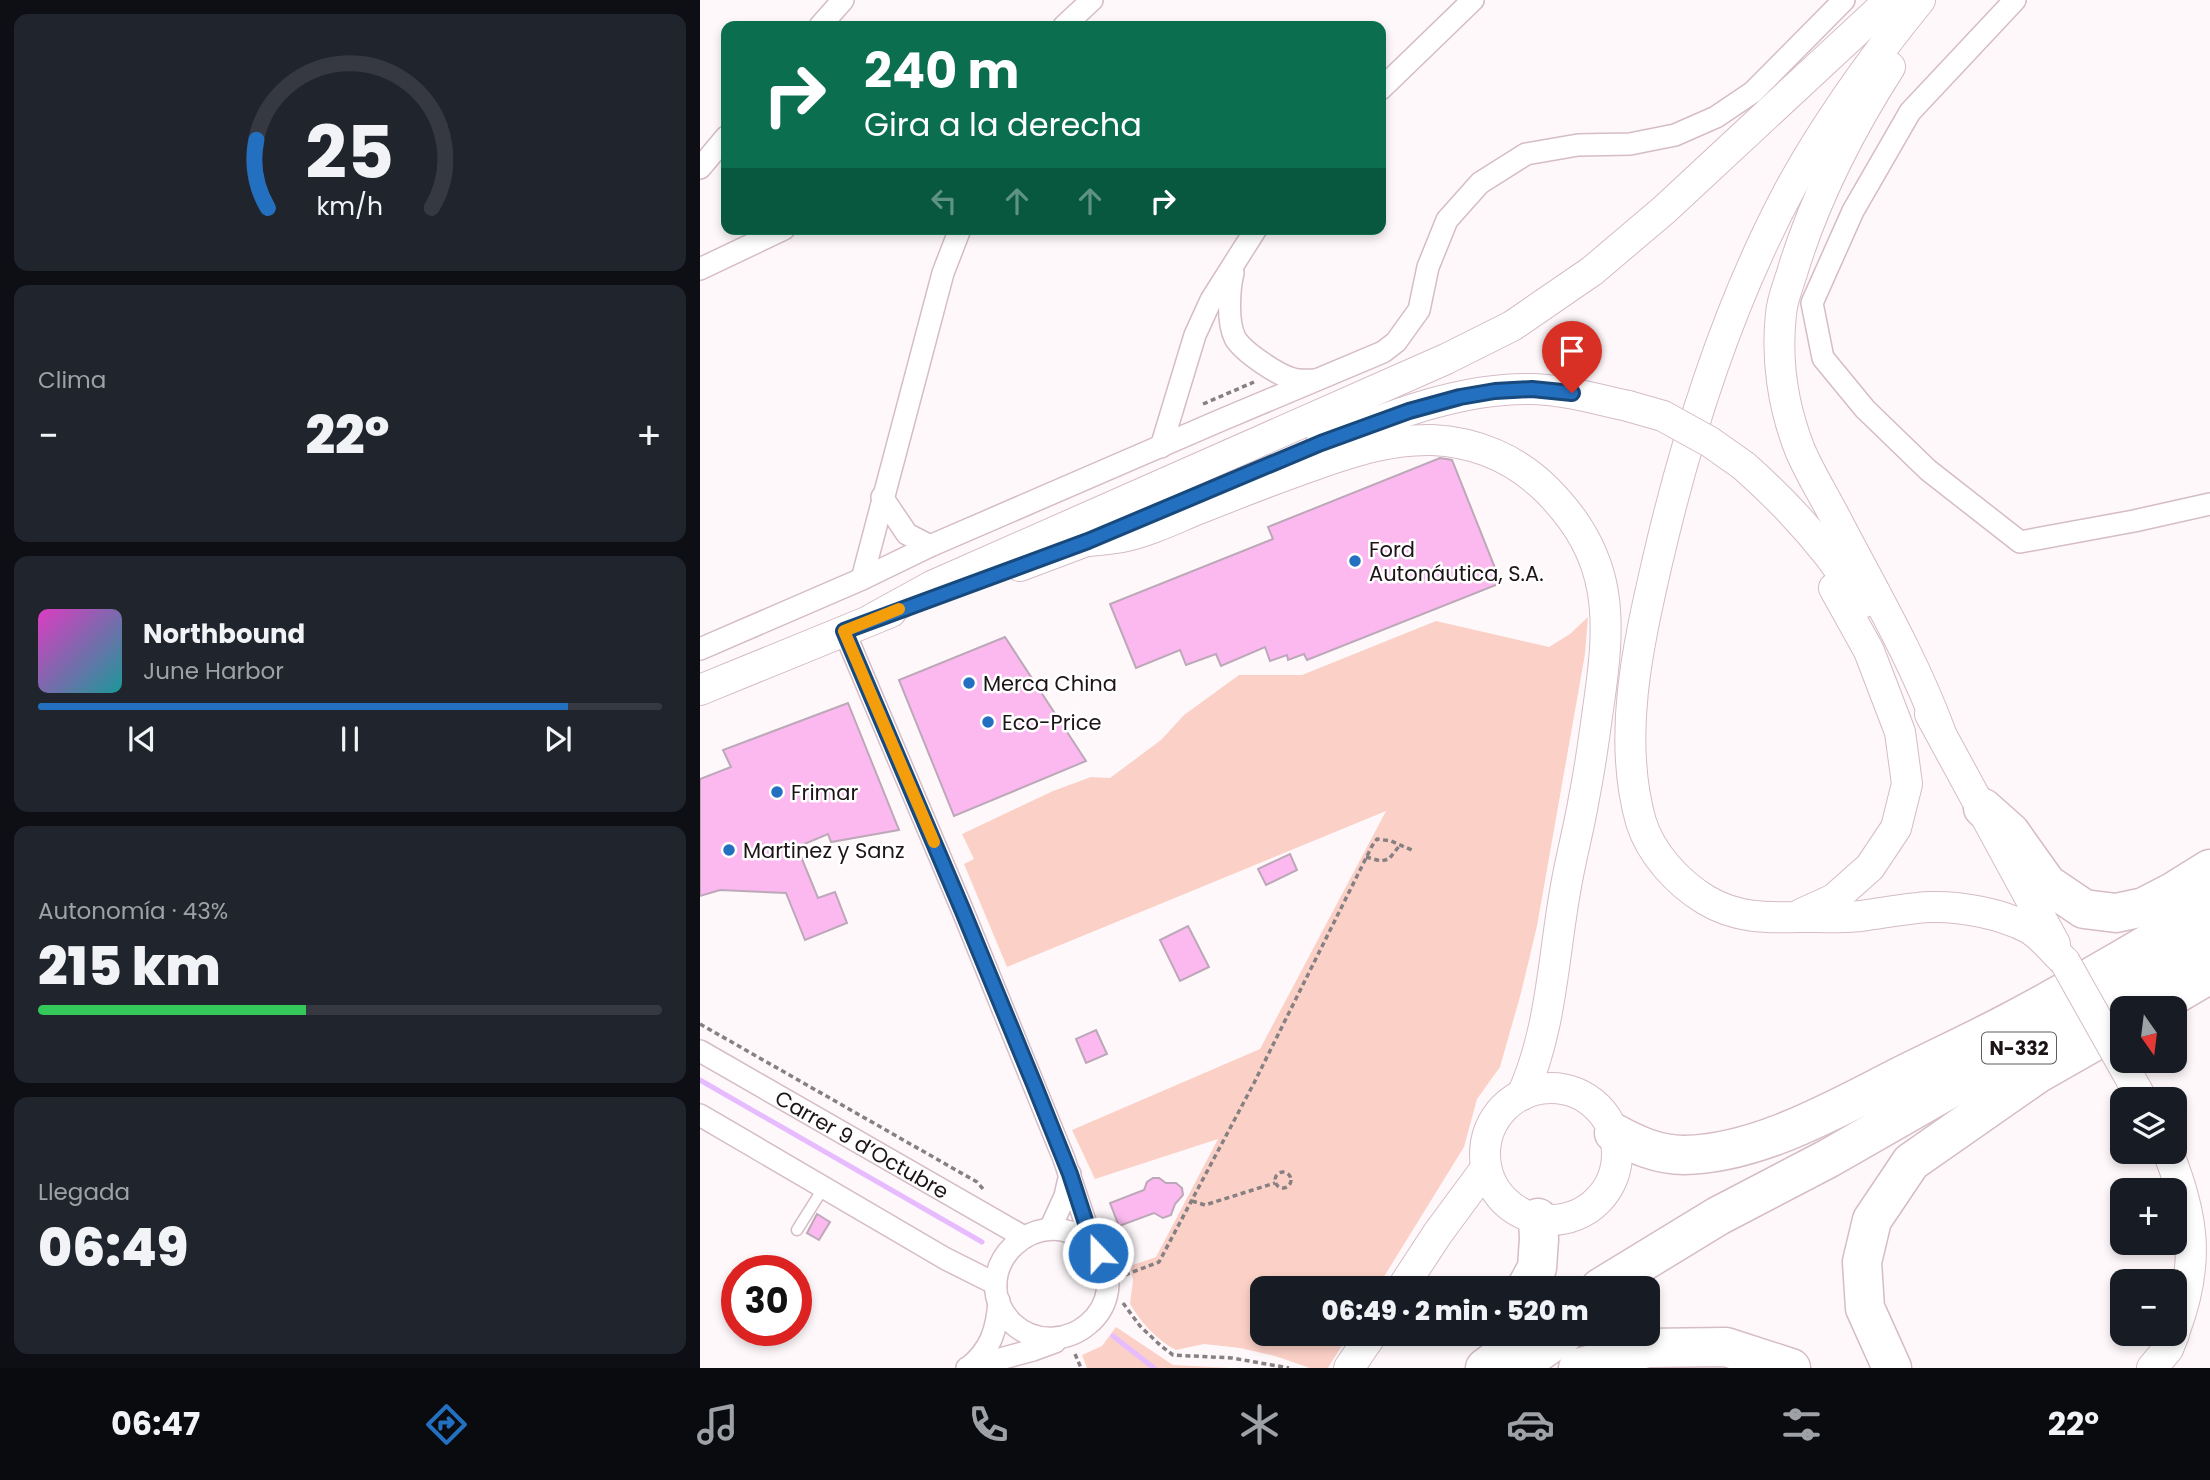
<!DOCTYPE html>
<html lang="es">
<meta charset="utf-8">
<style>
:root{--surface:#171b24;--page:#20242c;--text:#f1f3f6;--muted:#9ea1a6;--line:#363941;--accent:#2470c0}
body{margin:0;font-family:Poppins,sans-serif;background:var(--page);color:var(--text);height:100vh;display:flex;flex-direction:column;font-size:26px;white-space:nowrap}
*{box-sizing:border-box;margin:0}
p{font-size:23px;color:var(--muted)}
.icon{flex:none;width:38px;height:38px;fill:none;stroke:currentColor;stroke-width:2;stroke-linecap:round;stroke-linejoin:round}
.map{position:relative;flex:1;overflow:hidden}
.sheet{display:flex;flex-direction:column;gap:14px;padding:14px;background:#0d0f14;width:700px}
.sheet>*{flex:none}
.banner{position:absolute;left:21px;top:21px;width:665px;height:214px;border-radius:14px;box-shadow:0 4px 10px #0003;background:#0b6e4f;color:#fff;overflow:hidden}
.needle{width:46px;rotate:166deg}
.controls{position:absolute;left:1410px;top:996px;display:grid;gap:14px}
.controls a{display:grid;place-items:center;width:77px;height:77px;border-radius:14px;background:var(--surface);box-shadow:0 4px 10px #0003;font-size:35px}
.speed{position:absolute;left:21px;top:1255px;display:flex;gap:14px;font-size:35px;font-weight:700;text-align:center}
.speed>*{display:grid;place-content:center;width:91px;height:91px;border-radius:50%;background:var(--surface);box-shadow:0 4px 10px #0003;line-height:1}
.speed .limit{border:10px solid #d22;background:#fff;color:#111}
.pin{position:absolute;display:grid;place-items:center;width:60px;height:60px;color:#fff;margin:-72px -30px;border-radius:50% 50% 50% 0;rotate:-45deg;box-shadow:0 0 7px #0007}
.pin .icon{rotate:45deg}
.me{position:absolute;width:77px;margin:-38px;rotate:338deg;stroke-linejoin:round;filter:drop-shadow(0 0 5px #0008)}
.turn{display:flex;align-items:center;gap:24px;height:147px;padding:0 28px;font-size:32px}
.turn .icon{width:91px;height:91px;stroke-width:2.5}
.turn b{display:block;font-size:49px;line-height:60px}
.lanes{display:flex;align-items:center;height:66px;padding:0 28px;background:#0003;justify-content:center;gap:35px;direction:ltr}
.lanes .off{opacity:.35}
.big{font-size:52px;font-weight:800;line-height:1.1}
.sheet .card{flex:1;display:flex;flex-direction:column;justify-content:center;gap:10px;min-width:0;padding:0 24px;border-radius:14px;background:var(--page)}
.sheet .dial{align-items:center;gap:0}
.dial svg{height:182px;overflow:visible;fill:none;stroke:var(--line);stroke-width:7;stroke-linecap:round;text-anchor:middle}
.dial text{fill:var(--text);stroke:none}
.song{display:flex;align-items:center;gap:21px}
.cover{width:84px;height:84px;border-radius:10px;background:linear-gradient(135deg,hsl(310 70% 55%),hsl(180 70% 35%))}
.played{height:7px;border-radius:4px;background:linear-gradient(90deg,var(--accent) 85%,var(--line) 85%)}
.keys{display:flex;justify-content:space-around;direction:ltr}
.heat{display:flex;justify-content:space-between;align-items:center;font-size:38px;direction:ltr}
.charge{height:10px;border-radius:5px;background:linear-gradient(90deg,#34c759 43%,var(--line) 0)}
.trip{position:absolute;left:550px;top:1276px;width:410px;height:70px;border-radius:14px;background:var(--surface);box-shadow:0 4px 10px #0003;font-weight:800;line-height:70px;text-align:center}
.menu{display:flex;height:112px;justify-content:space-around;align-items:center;background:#090b0e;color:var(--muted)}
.menu .icon{width:49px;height:49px}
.menu .current{color:var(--accent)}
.menu b{font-size:32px;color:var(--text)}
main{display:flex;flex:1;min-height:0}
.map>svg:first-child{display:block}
.green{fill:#fbd1c7}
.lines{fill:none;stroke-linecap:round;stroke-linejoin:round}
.stream{stroke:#e6bbff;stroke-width:5}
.building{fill:#fbb9ef;stroke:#bca8b8;stroke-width:2}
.lane-casing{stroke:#d5bcc6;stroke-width:13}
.street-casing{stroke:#d5bcc6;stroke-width:24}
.secondary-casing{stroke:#d5bcc6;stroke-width:32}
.highway-casing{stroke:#d5bcc6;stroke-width:41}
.path{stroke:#878083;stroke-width:3.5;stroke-dasharray:5 3.5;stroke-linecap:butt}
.lane{stroke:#fff;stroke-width:10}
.street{stroke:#fff;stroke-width:21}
.secondary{stroke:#fff;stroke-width:30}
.highway{stroke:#fff;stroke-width:38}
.secondary-bridge-casing{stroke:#d5bcc6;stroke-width:32;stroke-linecap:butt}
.secondary-bridge{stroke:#fff;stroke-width:30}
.route-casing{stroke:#17497d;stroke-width:18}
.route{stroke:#2470c0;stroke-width:12}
.slow{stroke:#f59e0b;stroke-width:12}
.poi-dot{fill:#2470c0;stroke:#fff;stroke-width:2.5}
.labels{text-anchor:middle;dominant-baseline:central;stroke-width:5;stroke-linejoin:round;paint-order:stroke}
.shield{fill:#fff;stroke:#615a5d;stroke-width:2}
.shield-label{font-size:19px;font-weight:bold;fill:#1d1418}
.poi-label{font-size:21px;fill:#1d1418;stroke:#fff;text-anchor:start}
.street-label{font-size:21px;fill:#1d1418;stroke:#fff}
</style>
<main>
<section class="sheet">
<div class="card dial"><svg viewBox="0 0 100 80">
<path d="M14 69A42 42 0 1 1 86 69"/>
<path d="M14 69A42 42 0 0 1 9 39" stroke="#2470c0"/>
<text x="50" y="56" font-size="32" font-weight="700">25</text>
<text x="50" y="72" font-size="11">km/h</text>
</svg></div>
<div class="card"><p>Clima</p>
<div class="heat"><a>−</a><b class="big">22°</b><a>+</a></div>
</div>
<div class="card">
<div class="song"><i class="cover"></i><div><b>Northbound</b><p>June Harbor</p></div></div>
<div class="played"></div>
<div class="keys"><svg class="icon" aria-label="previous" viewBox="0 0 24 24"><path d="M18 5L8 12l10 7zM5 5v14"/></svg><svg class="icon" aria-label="pause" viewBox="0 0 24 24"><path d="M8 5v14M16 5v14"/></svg><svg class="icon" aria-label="next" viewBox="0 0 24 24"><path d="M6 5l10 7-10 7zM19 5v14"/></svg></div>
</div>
<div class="card"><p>Autonomía · 43%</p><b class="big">215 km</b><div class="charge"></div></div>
<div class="card"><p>Llegada</p><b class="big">06:49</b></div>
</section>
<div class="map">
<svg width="1510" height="1368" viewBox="0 0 1510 1368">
<rect width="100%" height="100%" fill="#fef8fa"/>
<g class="green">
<path d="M 888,617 L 885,654 L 837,926 L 821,993 L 800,1067 L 777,1099 L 764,1147 L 677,1288 L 562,1288 L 562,1334 L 649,1334 L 628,1368 L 610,1368 L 575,1356 L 540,1348 L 504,1344 L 476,1350 C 455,1339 442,1323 430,1304 L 433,1280 L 430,1266 L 456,1257 L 518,1139 L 395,1179 L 372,1130 L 560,1049 L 686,811 L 307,967 L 264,864 L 274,859 L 262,834 L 353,791 L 391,777 L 410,778 L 461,740 L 484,715 L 539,675 L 602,675 L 736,621 L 849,647 L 870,634 Z"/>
<path d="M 416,1327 L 473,1365 L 531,1368 L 387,1368 L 382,1355 L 402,1346 Z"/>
</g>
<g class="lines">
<g class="stream">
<path d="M 0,1080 L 282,1242"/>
<path d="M 413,1336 L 454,1368"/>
</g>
</g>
<g class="building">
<path d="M 740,458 L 752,460 L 801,583 L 607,660 L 604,654 L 588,660 L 587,655 L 570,661 L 565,647 L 521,666 L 516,654 L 486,665 L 480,650 L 436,668 L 410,604 L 573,539 L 568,527 Z"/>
<path d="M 305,637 L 386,761 L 254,816 L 199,680 Z"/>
<path d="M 148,703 L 199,830 L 131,842 L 128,834 L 97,847 L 118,898 L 135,892 L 147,923 L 105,940 L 86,893 L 20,890 L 0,896 L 0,779 L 31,767 L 23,750 Z"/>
<path d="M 590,854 L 597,870 L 566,885 L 558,869 Z"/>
<path d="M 488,926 L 509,967 L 480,981 L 460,940 Z"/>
<path d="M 396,1030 L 407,1054 L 386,1063 L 376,1039 Z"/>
<path d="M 453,1178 L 459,1178 L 466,1183 L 476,1183 L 482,1188 L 483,1195 L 475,1204 L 471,1215 L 463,1218 L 454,1213 L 419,1226 L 410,1203 L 444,1190 L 447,1182 Z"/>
<path d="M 117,1214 L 130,1222 L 119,1240 L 107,1233 Z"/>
</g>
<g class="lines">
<g class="lane-casing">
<path id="lane" d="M 97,1230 L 124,1187"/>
</g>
<g class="street-casing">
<g id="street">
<path d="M 1315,0 L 1210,112 L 1153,211 L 1112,303 L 1123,358 L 1165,409 L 1228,470 L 1320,542 L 1434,521 L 1510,504"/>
<path d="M 120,26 L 143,0"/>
<path d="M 364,26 L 392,0"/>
<path d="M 681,89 L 773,0"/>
<path d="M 0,168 L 26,137"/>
<path d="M 0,269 L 84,229"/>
<path d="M 533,273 C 529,289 527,322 535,338 C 543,352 578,375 593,379 C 599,381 608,380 615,380"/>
<path d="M 461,447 L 495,335 L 511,300 L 556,229"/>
<path d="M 182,497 L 207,534 L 230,546"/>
<path d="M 162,579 L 243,273 L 260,229"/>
<path d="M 144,631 L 262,909 L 364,1159 L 394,1248 C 440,1305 361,1368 312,1323 C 261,1271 341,1193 394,1248"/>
<path d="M 0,649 L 162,579 L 230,546 L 519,421 L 683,352 L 696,342 L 719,310 L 728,267 L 747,220 L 780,183 L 826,154 L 878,145 L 930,144 L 975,135 L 1016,117 L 1053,92 L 1144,0"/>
<path id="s1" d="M 0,1051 L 324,1237"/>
<path d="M 0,1115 L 246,1259 L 296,1284"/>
<path d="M 350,1229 L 365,1196 L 370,1174"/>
<path d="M 267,1368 L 333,1350 L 355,1342"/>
<path d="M 268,1368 C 291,1350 297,1329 299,1301"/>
</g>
</g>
<g class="secondary-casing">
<g id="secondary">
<path d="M 1220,0 C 1172,59 1128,120 1091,187 C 1028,304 987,433 957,563 C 938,646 917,737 941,822 C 951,854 978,883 1006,900 C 1036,918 1066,918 1099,917 C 1120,917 1141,918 1161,916 C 1184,913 1207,908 1230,907 C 1261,906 1303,914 1330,929 C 1343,937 1354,952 1365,962"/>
<path d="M 1190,67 C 1149,131 1114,200 1092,273 C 1088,286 1082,300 1081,314 C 1076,359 1083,407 1100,450 C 1110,474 1125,497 1137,521 C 1173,590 1213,658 1240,731"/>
<path d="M 621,443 C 688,417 760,387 833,389 C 865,390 896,399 928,406"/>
<path d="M 1044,466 C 1089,506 1131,552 1162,603"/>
<path d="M 388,541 C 399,540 411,539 422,537 C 447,532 472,520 496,510 C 536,494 576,478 617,464 C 654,451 692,439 732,440 C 776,442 816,459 847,490 C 915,558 911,621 898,709 C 894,739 890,769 884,798 C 879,828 871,857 866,886 C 853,957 852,1029 822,1095"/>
<path d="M 320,566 L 405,534"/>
<path d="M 172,619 L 232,586 L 746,359 L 812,326 L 892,271 L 964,210 L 1190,0"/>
<path d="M 0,690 L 191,612"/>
<path d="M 1230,714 L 1355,944"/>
<path d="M 1101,914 L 1134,899 L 1170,867 L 1196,828 L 1207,784 L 1200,732 L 1169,651 L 1134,588"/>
<circle cx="851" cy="1154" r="66"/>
<path d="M 1468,1152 C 1494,1217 1500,1263 1475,1330"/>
<path d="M 702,1288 L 738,1233 L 786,1168"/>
<path d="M 649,1368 L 672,1334"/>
<path d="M 1452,1368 L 1468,1349 L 1474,1334"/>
</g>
</g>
<g class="highway-casing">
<g id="highway">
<path d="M 1283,808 L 1310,832 L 1347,884 L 1384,909 L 1416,913 L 1444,907 L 1473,892 L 1510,869"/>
<path d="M 1452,1008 L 1510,974"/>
<path d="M 914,1133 C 936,1145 958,1155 984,1155 C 1057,1154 1134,1110 1197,1078 C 1235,1059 1274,1041 1312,1021 C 1379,986 1444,946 1510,908"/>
<path d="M 826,1288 L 837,1268 L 839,1239 L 838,1218"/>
<path d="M 900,1288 L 1018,1216 L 1129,1158 L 1510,940"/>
<path d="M 785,1368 L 831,1334"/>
<path d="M 816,1368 L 864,1334"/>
<path d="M 878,1368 L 947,1348 L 1026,1347 L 1091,1368"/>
<path d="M 1192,1368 L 1165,1308 L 1162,1262 L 1172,1220 L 1211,1162 L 1337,1074 L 1423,1025"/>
</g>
</g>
<g class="path">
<path d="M 503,404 L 554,382"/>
<path d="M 666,857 L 681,861 L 689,859 L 700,845"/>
<path d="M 0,1024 L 277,1182 L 284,1190"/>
<circle cx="583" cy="1180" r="8"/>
<path d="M 492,1201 L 505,1205 L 575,1183"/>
<path d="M 425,1275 L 459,1262 L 554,1083 L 672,846 L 677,839 L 691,841 L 714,851"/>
<path d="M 423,1303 L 440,1326 L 460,1345 L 473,1355 L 532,1358 L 589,1368"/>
<path d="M 375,1354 L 381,1368"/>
</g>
<use href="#lane" class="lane"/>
<use href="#street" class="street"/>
<use href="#secondary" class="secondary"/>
<use href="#highway" class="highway"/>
<g class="secondary-bridge-casing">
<g id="secondary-bridge">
<path d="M 928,406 L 963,416 L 1010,442 L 1044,466"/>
<path d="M 1365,962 L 1442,1099"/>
</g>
</g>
<use href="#secondary-bridge" class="secondary-bridge"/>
</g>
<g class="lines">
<g class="route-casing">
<path id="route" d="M 398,1253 L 394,1248 L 370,1174 L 334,1084 L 262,909 L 144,631 L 388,541 L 621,443 L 709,411 L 760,397 L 795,391 L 832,389 L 872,393"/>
</g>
<use href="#route" class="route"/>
<path class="slow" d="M 199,609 L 144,631 L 234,842"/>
</g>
<g class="poi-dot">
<circle cx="655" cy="561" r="7"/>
<circle cx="269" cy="683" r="7"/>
<circle cx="288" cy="722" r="7"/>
<circle cx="77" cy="792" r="7"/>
<circle cx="29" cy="850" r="7"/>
</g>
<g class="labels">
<rect class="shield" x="1282" y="1032.5" width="74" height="31" rx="5"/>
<g class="shield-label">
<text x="1319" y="1048">N-332</text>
</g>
<g class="poi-label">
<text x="669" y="549">Ford<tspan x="669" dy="24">Autonáutica, S.A.</tspan></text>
<text x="283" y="683">Merca China</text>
<text x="302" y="722">Eco-Price</text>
<text x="91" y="792">Frimar</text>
<text x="43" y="850">Martinez y Sanz</text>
</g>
<g class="street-label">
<text stroke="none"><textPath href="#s1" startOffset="187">Carrer 9 d’Octubre</textPath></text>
</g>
</g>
</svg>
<div class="controls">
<a><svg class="needle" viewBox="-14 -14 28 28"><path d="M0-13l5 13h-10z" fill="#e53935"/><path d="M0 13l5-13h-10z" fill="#9ea1a6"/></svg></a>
<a><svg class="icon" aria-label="layers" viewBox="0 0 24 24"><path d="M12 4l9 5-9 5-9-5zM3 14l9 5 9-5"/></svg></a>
<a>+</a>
<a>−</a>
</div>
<div class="speed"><div class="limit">30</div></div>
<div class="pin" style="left:872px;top:393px;background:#d93025"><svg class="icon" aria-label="arrive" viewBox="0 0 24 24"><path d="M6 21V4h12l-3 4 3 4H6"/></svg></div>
<svg class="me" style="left:398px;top:1253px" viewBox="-20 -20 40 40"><circle r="17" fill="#2470c0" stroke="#fff" stroke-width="3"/><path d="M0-11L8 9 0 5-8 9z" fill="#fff"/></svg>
<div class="trip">06:49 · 2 min · 520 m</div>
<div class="banner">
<div class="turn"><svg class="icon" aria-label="right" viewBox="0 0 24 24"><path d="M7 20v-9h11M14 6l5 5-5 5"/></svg><div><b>240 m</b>Gira a la derecha</div></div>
<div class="lanes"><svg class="icon off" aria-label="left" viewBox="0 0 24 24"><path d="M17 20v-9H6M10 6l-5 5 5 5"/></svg><svg class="icon off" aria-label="ahead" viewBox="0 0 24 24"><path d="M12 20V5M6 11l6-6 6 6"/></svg><svg class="icon off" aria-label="ahead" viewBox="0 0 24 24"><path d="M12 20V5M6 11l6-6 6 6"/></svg><svg class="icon" aria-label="right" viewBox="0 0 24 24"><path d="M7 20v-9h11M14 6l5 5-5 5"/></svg></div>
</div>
</div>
</main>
<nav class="menu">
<b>06:47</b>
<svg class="icon current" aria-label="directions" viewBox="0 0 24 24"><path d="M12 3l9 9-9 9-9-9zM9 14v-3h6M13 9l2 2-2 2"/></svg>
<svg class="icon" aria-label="music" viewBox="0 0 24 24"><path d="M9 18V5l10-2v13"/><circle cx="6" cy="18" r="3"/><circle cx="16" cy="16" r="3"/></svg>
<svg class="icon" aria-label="phone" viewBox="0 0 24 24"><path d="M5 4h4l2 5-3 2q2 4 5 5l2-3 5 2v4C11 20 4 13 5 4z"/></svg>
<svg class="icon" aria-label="climate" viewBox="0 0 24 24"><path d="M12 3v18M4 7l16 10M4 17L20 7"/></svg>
<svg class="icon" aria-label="car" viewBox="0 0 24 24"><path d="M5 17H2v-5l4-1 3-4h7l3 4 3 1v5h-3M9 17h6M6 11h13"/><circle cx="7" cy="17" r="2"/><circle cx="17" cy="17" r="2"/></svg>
<svg class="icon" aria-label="filters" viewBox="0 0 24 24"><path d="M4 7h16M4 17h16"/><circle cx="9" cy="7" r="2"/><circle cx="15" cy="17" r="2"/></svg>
<b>22°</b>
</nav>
